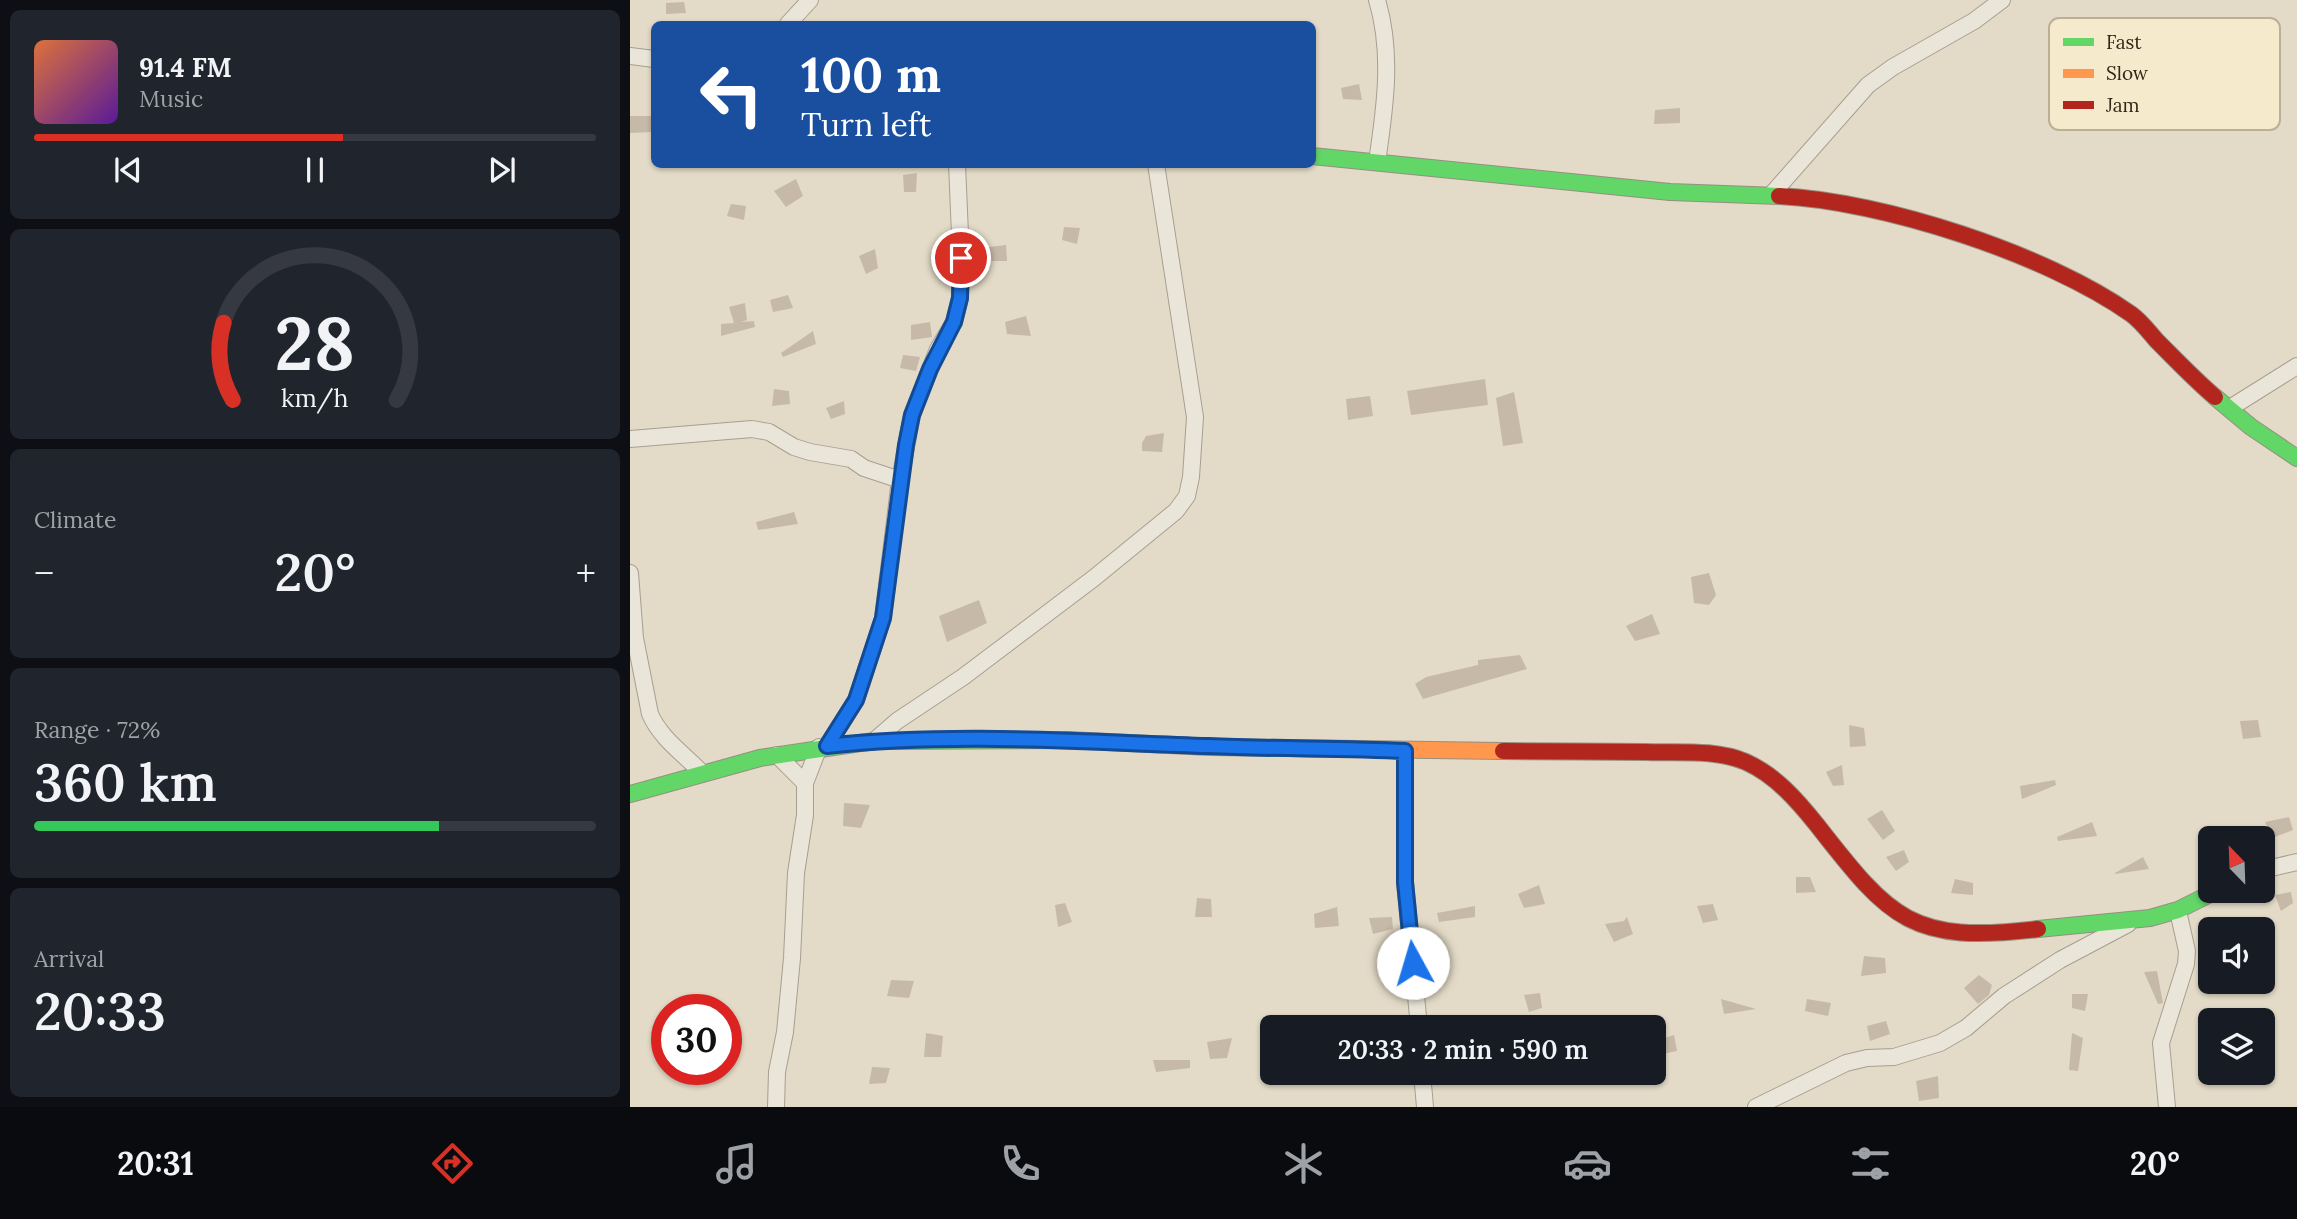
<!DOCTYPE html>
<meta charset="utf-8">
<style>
:root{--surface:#171b24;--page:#20242c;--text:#f1f3f6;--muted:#9ea1a6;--line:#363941;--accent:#d93025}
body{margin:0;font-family:Lora,serif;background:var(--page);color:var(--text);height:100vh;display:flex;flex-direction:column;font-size:26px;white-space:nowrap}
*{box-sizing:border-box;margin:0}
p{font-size:23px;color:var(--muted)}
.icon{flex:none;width:38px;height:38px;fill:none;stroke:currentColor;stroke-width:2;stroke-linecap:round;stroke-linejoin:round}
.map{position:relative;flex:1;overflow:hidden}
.panel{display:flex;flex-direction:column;gap:10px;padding:10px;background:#0d0f14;width:630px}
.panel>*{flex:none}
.guide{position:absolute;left:21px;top:21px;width:665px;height:147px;border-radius:10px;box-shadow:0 2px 5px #0004;background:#1a4fa0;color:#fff;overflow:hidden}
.needle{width:46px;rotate:337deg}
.fabs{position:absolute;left:1568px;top:826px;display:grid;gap:14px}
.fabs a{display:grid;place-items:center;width:77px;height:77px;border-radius:10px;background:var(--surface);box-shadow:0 2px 5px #0004;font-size:35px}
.speed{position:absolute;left:21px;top:994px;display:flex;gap:14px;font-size:35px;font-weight:700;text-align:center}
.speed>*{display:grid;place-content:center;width:91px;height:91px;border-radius:50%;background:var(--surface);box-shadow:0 2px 5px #0004;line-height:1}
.speed .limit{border:10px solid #d22;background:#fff;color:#111}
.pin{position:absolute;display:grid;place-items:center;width:60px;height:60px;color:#fff;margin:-30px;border:4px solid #fff;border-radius:50%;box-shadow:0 2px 7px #0007}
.me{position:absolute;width:77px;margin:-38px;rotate:354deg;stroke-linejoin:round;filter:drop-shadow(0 0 5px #0008)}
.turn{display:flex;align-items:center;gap:24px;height:147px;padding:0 35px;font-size:32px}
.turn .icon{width:91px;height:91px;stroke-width:2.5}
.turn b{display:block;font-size:49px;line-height:60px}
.big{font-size:52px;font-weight:600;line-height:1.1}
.panel .card{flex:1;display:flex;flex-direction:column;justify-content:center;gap:10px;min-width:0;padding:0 24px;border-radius:10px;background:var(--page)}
.panel .dial{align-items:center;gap:0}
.dial svg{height:182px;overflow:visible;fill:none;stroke:var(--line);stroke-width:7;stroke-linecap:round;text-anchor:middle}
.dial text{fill:var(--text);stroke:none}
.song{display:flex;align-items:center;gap:21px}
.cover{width:84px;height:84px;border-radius:10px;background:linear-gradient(135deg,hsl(20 70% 55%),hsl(270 70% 35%))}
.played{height:7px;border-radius:4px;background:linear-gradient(90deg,var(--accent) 55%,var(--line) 55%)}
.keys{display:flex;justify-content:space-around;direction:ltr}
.heat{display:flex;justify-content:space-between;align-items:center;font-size:38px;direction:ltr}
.charge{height:10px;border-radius:5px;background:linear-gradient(90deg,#34c759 72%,var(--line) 0)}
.trip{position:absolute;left:630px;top:1015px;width:406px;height:70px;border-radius:10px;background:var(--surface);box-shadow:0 2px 5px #0004;font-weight:600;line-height:70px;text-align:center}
.menu{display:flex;height:112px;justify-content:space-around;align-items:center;background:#090b0e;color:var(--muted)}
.menu .icon{width:49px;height:49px}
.menu .selected{color:var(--accent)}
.menu b{font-size:32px;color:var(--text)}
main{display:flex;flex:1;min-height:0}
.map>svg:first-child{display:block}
.building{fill:#c6b9a8}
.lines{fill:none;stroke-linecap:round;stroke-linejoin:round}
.street-casing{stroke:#a69f91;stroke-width:18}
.fast-casing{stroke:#968f81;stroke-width:18}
.slow-casing{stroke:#968f81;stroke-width:18}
.jam-casing{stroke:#968f81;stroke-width:18}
.street{stroke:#eae5d9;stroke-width:16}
.fast{stroke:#63d668;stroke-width:16}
.slow{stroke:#ff974d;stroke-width:16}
.jam{stroke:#b3261e;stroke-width:16}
.route-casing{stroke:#114b97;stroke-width:18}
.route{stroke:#1a73e8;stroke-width:12}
.key{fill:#f5eacb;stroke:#bbb096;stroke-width:2}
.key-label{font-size:19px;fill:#34271a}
</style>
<main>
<section class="panel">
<div class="card">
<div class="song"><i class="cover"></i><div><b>91.4 FM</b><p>Music</p></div></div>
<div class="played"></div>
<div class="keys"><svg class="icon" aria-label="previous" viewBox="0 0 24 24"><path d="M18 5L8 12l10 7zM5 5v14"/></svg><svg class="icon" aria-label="pause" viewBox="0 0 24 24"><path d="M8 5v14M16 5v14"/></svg><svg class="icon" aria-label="next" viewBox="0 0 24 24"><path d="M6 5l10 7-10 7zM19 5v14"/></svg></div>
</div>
<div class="card dial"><svg viewBox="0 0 100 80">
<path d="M14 69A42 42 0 1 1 86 69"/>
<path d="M14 69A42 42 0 0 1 10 35" stroke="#d93025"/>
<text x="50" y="56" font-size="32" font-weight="700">28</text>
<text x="50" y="72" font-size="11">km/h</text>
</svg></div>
<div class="card"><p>Climate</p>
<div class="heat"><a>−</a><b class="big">20°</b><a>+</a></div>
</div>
<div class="card"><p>Range · 72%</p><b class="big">360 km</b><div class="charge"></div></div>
<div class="card"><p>Arrival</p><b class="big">20:33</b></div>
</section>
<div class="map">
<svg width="1667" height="1107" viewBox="0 0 1667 1107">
<rect width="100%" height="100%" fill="#e3dbc7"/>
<g class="building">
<path d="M 54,2 L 56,13 L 36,14 L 36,3 Z"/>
<path d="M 729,84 L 732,100 L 713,99 L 711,88 Z"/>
<path d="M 1050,108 L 1050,123 L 1024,124 L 1025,110 Z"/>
<path d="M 0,116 L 24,116 L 22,132 L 0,133 Z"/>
<path d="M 287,173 L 286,192 L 274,192 L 273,175 Z"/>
<path d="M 166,179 L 173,196 L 156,207 L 144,191 Z"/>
<path d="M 101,204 L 116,206 L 114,220 L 97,216 Z"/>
<path d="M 434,227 L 450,228 L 447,244 L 432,240 Z"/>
<path d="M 376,245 L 377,261 L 362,261 L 359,247 Z"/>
<path d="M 245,249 L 248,268 L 236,274 L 229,256 Z"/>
<path d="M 158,295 L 163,308 L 143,312 L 140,300 Z"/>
<path d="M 115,303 L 117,320 L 111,322 L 124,321 L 125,327 L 91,336 L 91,324 L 104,323 L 99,307 Z"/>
<path d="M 396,316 L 401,336 L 377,334 L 375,322 Z"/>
<path d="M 300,322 L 302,337 L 281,340 L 281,325 Z"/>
<path d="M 183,331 L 186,344 L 153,357 L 151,353 Z"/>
<path d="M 273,355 L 290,357 L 286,371 L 270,368 Z"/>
<path d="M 855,379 L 858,405 L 781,415 L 777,391 Z"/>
<path d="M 144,389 L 159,391 L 160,404 L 142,406 Z"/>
<path d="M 884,392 L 893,443 L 873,446 L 866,398 Z"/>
<path d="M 740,396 L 743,416 L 718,420 L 716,399 Z"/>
<path d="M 214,401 L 215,414 L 201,419 L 196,408 Z"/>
<path d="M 534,433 L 532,452 L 512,451 L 512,443 L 516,436 Z"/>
<path d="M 164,512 L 168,524 L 128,530 L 126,522 Z"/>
<path d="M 1079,573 L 1086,595 L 1079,605 L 1064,603 L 1061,577 Z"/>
<path d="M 349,600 L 357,623 L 317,642 L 309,616 Z"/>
<path d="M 1022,614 L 1030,634 L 1005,641 L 996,626 Z"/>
<path d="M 890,655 L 897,669 L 793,699 L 785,684 L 796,677 L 848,665 L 848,660 Z"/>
<path d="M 1628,720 L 1631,737 L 1613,739 L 1610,721 Z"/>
<path d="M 1219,725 L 1234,728 L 1236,746 L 1220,747 Z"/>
<path d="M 1212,765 L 1214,785 L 1203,786 L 1196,772 Z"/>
<path d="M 1425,780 L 1426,785 L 1392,799 L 1390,786 Z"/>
<path d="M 214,803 L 240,805 L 231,828 L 213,826 Z"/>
<path d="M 1252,810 L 1265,831 L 1253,840 L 1237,819 Z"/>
<path d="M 1659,817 L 1663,830 L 1642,838 L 1635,822 Z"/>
<path d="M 1462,822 L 1467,836 L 1428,841 L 1427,837 Z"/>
<path d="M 1274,850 L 1279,862 L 1266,871 L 1256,857 Z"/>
<path d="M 1513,857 L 1519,869 L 1485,874 L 1485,873 Z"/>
<path d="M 1166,877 L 1180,877 L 1186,892 L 1166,893 Z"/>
<path d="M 1325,879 L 1343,883 L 1343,895 L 1321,893 Z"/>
<path d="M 909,885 L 915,904 L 894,908 L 888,894 Z"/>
<path d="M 1661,892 L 1663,903 L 1651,911 L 1645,895 Z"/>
<path d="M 567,898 L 581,899 L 582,917 L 565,917 Z"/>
<path d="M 435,903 L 442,922 L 428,927 L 425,905 Z"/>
<path d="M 1083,904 L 1088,920 L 1073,923 L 1067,906 Z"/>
<path d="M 845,906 L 845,917 L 809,922 L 807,913 Z"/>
<path d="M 707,907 L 709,926 L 685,928 L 684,914 Z"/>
<path d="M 762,917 L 763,929 L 743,934 L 739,918 Z"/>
<path d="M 997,917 L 1003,934 L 984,942 L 975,924 L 994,921 Z"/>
<path d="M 1234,956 L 1255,958 L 1256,973 L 1231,976 Z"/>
<path d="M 1527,971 L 1533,1003 L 1528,1004 L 1514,972 Z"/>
<path d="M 1349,975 L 1362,985 L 1359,995 L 1348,1004 L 1334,988 Z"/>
<path d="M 261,980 L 284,981 L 279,998 L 257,996 Z"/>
<path d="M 910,993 L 912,1008 L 899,1012 L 894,995 Z"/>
<path d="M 1442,994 L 1458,994 L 1455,1011 L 1442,1008 Z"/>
<path d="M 1091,999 L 1126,1009 L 1094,1014 Z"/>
<path d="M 1177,999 L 1201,1003 L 1198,1016 L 1175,1011 Z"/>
<path d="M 1256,1021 L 1260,1034 L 1240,1041 L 1237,1026 Z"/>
<path d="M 296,1033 L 313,1036 L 311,1057 L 294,1057 Z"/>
<path d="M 1442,1033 L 1453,1038 L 1448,1071 L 1439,1070 Z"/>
<path d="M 1044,1035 L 1047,1051 L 1032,1054 L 1029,1040 Z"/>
<path d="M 602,1038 L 597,1058 L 580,1059 L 577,1042 Z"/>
<path d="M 523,1060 L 560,1060 L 560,1068 L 526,1072 Z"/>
<path d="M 242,1067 L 260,1068 L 256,1083 L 239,1084 Z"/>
<path d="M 1308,1076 L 1309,1098 L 1289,1101 L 1286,1081 Z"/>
</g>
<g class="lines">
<g class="street-casing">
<g id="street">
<path d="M 747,0 C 763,53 755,108 747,162"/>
<path d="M 158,24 L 180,0"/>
<path d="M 0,56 L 24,59"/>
<path d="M 1141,195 L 1238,85 L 1263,67 L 1344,21 L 1372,0"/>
<path d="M 1600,408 L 1667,366"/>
<path d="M 0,439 L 122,429 L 139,432 L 164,447 L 180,452 L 221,459 L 234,468 L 270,480"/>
<path d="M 0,573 L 5,638 L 20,714 C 31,739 54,754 72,773"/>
<path d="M 244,741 L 267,721 L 333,677 L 464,578 L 546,511 L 557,496 L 561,477 L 565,417 L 526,164"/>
<path d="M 197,746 L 226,700 L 253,618 L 270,480 L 282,415 L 308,349 L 324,322 L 330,298 L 331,258 L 327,164"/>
<path d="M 775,751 L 775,882 L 789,1027"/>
<path d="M 147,755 L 175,783"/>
<path d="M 1633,870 L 1667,862"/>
<path d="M 792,1073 L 795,1107"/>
<path d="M 146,1107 L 147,1072 L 155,1032 L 162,958 L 166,873 L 175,815 L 175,783 L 189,747"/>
<path d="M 1126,1107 L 1216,1063 L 1237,1058 L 1264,1057 L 1310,1043 L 1336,1028 L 1374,996 L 1430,960 L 1498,924"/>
<path d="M 1537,1107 L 1531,1043 L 1556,964 L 1557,951 L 1548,911"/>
</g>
</g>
<g class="fast-casing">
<g id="fast">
<path d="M 682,156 L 1040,192 L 1149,196"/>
<path d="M 1585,397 L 1621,427 L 1667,458"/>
<path d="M 0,794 L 130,758 L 244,741 L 438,740"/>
<path d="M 1408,929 L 1520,918 L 1548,910 L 1586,891"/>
</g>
</g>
<g class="slow-casing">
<path id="slow" d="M 438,740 L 580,747 L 873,751"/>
</g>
<g class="jam-casing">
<g id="jam">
<path d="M 1149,196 C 1253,201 1416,254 1501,314 C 1511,321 1519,332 1527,341 C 1546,360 1564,379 1585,397"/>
<path d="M 873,751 C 921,751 968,752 1016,752 C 1048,753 1086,749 1116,762 C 1145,775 1167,800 1187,825 C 1261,920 1282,944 1408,929"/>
</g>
</g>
<use href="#street" class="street"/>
<use href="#fast" class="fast"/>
<use href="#slow" class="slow"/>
<use href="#jam" class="jam"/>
</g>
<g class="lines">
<g class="route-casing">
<path id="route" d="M 331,258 L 330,298 L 324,322 L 300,369 L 282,415 L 276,445 L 253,618 L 226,700 L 197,746 C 324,732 452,742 579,746 C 644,749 710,748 775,751 L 775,882 L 783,963"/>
</g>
<use href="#route" class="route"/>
</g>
<rect x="1419" y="18" width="231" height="112" rx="10" class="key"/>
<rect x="1433" y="38" width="31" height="8" fill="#63d668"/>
<rect x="1433" y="69" width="31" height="9" fill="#ff974d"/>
<rect x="1433" y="101" width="31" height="8" fill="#b3261e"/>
<g class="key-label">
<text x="1476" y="49">Fast</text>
<text x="1476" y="80">Slow</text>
<text x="1476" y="112">Jam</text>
</g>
</svg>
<div class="fabs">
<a><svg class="needle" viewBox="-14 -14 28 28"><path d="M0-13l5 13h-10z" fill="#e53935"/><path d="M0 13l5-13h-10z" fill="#9ea1a6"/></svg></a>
<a><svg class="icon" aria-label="sound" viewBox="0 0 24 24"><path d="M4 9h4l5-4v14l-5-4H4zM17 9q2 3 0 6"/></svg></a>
<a><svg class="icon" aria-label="layers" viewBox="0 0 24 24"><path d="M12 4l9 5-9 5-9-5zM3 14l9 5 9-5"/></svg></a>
</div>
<div class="speed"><div class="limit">30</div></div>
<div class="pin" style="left:331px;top:258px;background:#d93025"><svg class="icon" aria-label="arrive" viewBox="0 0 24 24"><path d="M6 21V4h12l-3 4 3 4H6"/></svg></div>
<svg class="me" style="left:783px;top:963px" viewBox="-20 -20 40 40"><circle r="19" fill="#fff"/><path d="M0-13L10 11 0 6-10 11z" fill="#1a73e8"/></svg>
<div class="trip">20:33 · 2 min · 590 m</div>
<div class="guide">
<div class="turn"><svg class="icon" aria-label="left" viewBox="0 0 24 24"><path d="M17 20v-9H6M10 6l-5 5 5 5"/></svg><div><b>100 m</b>Turn left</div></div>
</div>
</div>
</main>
<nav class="menu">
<b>20:31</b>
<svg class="icon selected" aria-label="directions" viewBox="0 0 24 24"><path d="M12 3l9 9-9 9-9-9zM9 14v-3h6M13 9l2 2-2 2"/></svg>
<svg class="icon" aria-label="music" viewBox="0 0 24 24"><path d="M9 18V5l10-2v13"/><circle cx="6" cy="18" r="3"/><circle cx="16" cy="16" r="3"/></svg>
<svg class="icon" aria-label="phone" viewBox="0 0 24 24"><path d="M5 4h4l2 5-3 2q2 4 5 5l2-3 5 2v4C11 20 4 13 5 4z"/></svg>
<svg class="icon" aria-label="climate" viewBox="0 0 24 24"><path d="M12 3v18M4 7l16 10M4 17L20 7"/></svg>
<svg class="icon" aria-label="car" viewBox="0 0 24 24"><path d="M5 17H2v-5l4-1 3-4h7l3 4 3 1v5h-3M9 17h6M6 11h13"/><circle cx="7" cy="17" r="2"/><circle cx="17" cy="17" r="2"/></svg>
<svg class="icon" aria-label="filters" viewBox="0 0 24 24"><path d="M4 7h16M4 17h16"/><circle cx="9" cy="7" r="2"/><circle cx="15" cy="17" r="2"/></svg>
<b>20°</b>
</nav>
